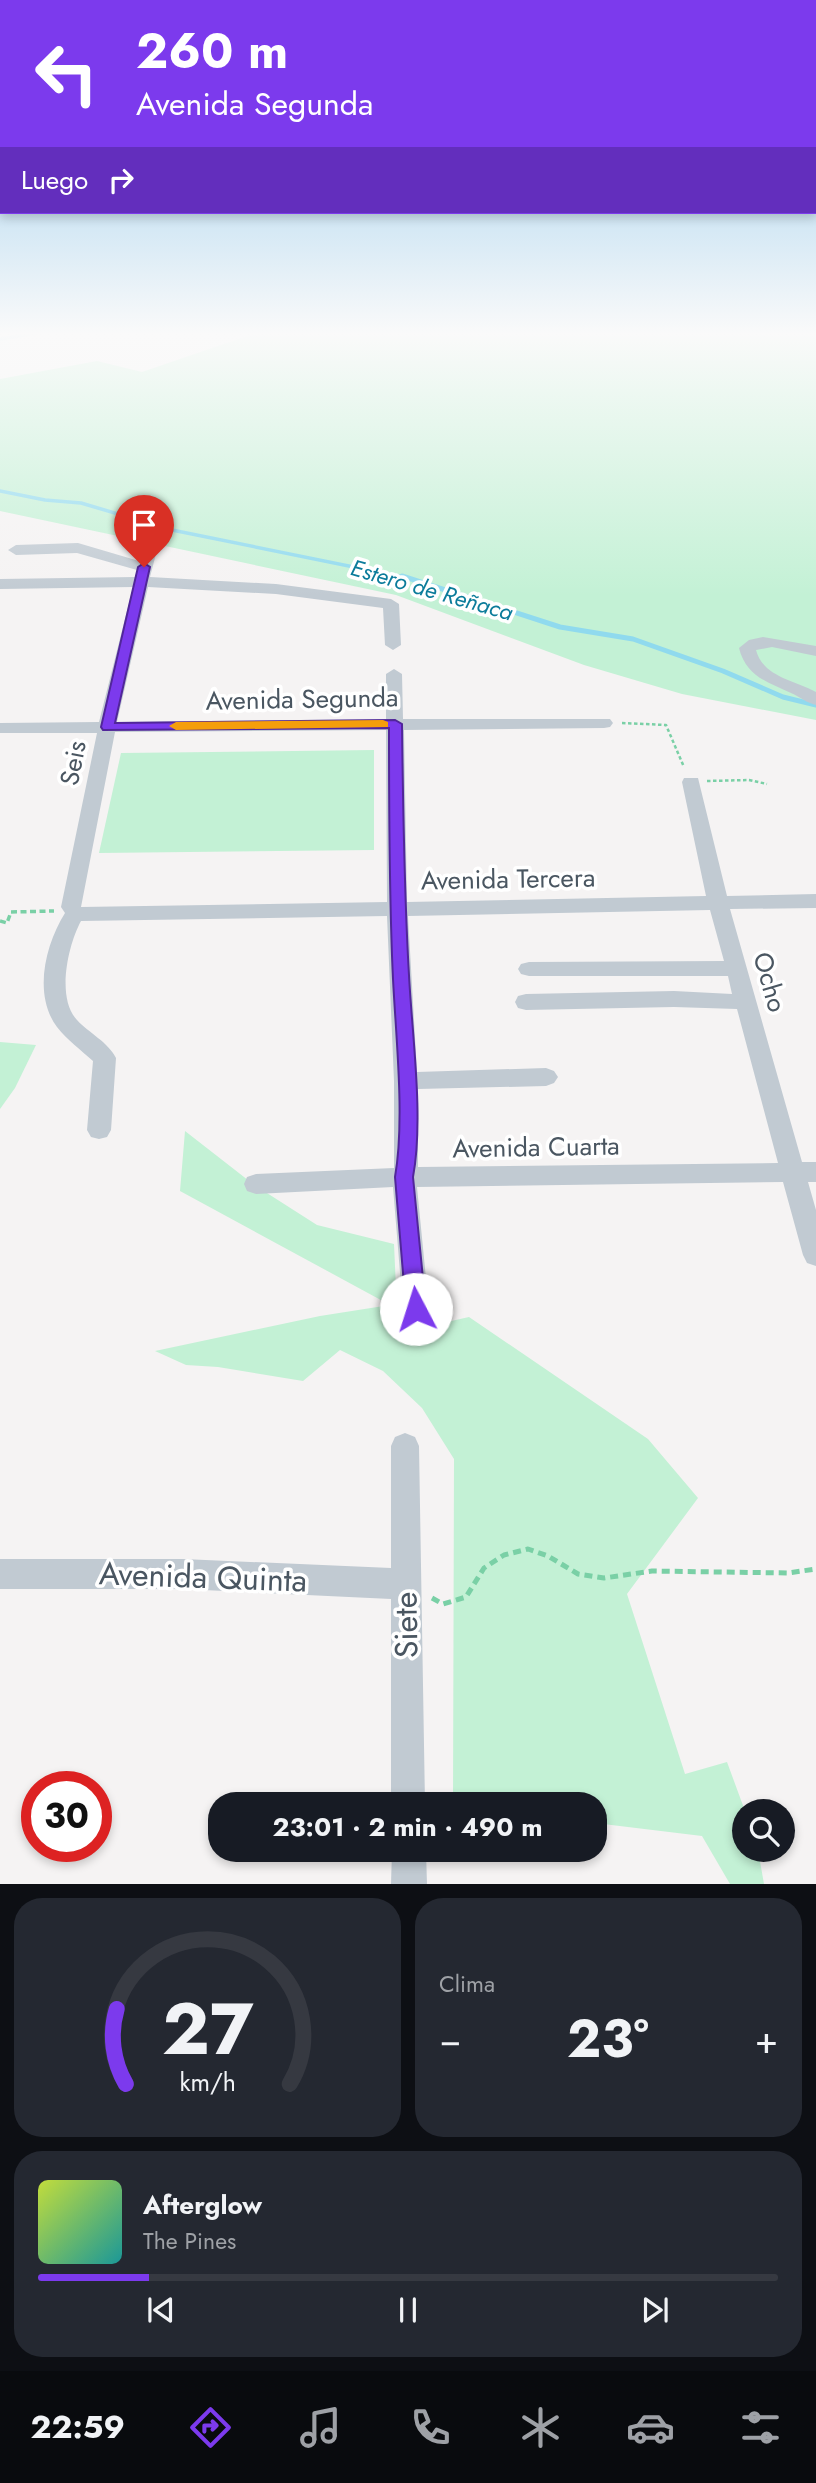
<!DOCTYPE html>
<html lang="es">
<meta charset="utf-8">
<style>
:root{--surface:#171b24;--page:#242831;--text:#f1f3f6;--muted:#9ea1a6;--line:#363941;--accent:#7c3aed}
body{margin:0;font-family:Jost,sans-serif;background:var(--page);color:var(--text);height:100vh;display:flex;flex-direction:column;font-size:26px;white-space:nowrap}
*{box-sizing:border-box;margin:0}
p{font-size:23px;color:var(--muted)}
.icon{flex:none;width:38px;height:38px;fill:none;stroke:currentColor;stroke-width:2;stroke-linecap:round;stroke-linejoin:round}
.map{position:relative;height:1884px;overflow:hidden}
.sheet{display:flex;flex-direction:column;gap:14px;padding:14px;background:#0d0f14;flex:1}
.sheet>*{flex:none}
.guide{position:absolute;left:0px;top:0px;width:817px;height:214px;box-shadow:0 4px 10px #0003;background:#7c3aed;color:#fff;overflow:hidden}
.fabs{position:absolute;left:732px;top:1799px;display:grid;gap:14px}
.fabs a{display:grid;place-items:center;width:63px;height:63px;border-radius:50%;background:var(--surface);box-shadow:0 4px 10px #0003;font-size:35px}
.speed{position:absolute;left:21px;top:1771px;display:flex;gap:14px;font-size:35px;font-weight:700;text-align:center}
.speed>*{display:grid;place-content:center;width:91px;height:91px;border-radius:50%;background:var(--surface);box-shadow:0 4px 10px #0003;line-height:1}
.speed .limit{border:10px solid #d22;background:#fff;color:#111}
.pin{position:absolute;display:grid;place-items:center;width:60px;height:60px;color:#fff;margin:-72px -30px;border-radius:50% 50% 50% 0;rotate:-45deg;box-shadow:0 0 7px #0007}
.pin .icon{rotate:45deg}
.me{position:absolute;width:77px;margin:-38px;rotate:355deg;stroke-linejoin:round;filter:drop-shadow(0 0 5px #0008)}
.turn{display:flex;align-items:center;gap:24px;height:147px;padding:0 21px;font-size:32px}
.turn .icon{width:91px;height:91px;stroke-width:2.5}
.turn b{display:block;font-size:49px;line-height:60px}
.then{display:flex;align-items:center;height:66px;padding:0 21px;background:#0003;gap:14px;font-size:26px}
.big{font-size:52px;font-weight:700;line-height:1.1}
.sheet .widget{flex:1;display:flex;flex-direction:column;justify-content:center;gap:10px;min-width:0;padding:0 24px;border-radius:28px;background:var(--page)}
.sheet .dial{align-items:center;gap:0}
.dial svg{height:182px;overflow:visible;fill:none;stroke:var(--line);stroke-width:7;stroke-linecap:round;text-anchor:middle}
.dial text{fill:var(--text);stroke:none}
.song{display:flex;align-items:center;gap:21px}
.cover{width:84px;height:84px;border-radius:10px;background:linear-gradient(135deg,hsl(70 70% 55%),hsl(180 70% 35%))}
.played{height:7px;border-radius:4px;background:linear-gradient(90deg,var(--accent) 15%,var(--line) 15%)}
.keys{display:flex;justify-content:space-around;direction:ltr}
.heat{display:flex;justify-content:space-between;align-items:center;font-size:38px;direction:ltr}
.sheet .tiles{flex:1;display:grid;gap:14px;grid-template-columns:1fr 1fr}
.widget:last-child{grid-column:span 2}
.trip{position:absolute;left:208px;top:1792px;width:399px;height:70px;border-radius:28px;background:var(--surface);box-shadow:0 4px 10px #0003;font-weight:700;line-height:70px;text-align:center}
.tabs{display:flex;height:112px;justify-content:space-around;align-items:center;background:#090b0e;color:var(--muted)}
.tabs .icon{width:49px;height:49px}
.tabs .current{color:var(--accent)}
.tabs b{font-size:32px;color:var(--text)}
.map>svg:first-child{display:block}
.green{fill:#c3f1d5}
.lines{fill:none;stroke-linecap:round;stroke-linejoin:round}
.stream-far1{stroke:#90daee;stroke-width:3.5}
.stream{stroke:#90daee;stroke-width:5}
.path-far2{stroke:#7ad0a6;stroke-width:2.5;stroke-dasharray:3.5 2.5;stroke-linecap:butt}
.path-far1{stroke:#7ad0a6;stroke-width:3.5;stroke-dasharray:6 3.5;stroke-linecap:butt}
.path{stroke:#7ad0a6;stroke-width:5;stroke-dasharray:8 5;stroke-linecap:butt}
.minor{fill:#c1cad2;fill-rule:evenodd}
.route{fill:#7c3aed;stroke:#51269a;stroke-width:2}
.slow{fill:#f59e0b}
.labels{text-anchor:middle;dominant-baseline:central;stroke-width:7;stroke-linejoin:round;paint-order:stroke}
.far-water-label{font-size:23px;font-style:italic;fill:#0c7c9b;stroke:#fff}
.street-label{font-size:26px;fill:#4a5661;stroke:#fff}
.near-street-label{font-size:32px;fill:#4a5661;stroke:#fff}
</style>
<div class="map">
<svg width="816" height="1885" viewBox="0 0 816 1885">
<rect width="100%" height="100%" fill="#f5f3f3"/>
<g class="green">
<path d="M 259,332 L 816,332 L 816,720 L 682,694 L 584,665 L 396,595 L 0,511 L 0,379 L 97,361 L 142,372 Z"/>
<path d="M 374,750 L 374,850 L 99,853 L 121,753 Z"/>
<path d="M 0,1042 L 36,1045 L 15,1088 L 0,1109 Z"/>
<path d="M 185,1131 L 253,1184 L 317,1225 L 394,1244 L 398,1333 L 469,1317 L 648,1439 L 698,1498 L 627,1594 L 685,1774 L 727,1762 L 745,1811 L 744,1850 L 758,1850 L 764,1884 L 730,1884 L 702,1836 L 595,1823 L 595,1804 L 471,1804 L 453,1802 L 454,1459 L 422,1408 L 383,1371 L 340,1350 L 303,1381 L 218,1367 L 186,1365 L 155,1351 L 320,1316 L 390,1305 L 180,1191 Z"/>
</g>
<g class="lines">
<g class="stream-far1">
<path d="M 0,339 L 43,332"/>
<path d="M 0,491 L 45,500 L 81,503 L 172,530 L 408,578"/>
</g>
<path class="stream" d="M 402,576 L 560,627 L 633,639 L 723,671 L 783,697 L 816,705"/>
<g class="path-far2">
<path d="M 622,723 L 666,725 L 684,767"/>
<path d="M 707,781 L 749,780 L 767,784"/>
</g>
<path class="path-far1" d="M 0,921 L 7,923 L 11,912 L 54,911"/>
<path class="path" d="M 432,1598 L 443,1604 L 466,1597 L 484,1568 L 504,1555 L 528,1549 L 548,1556 L 578,1574 L 604,1578 L 652,1571 L 788,1573 L 816,1569"/>
<g class="minor">
<path d="M 78,543 L 139,561 L 144,547 L 154,547 L 157,550 L 150,577 L 276,584 L 391,599 L 399,604 L 401,645 L 393,650 L 385,645 L 383,608 L 276,594 L 148,587 L 117,722 L 386,719 L 386,674 L 394,669 L 402,674 L 403,719 L 610,719 L 613,723 L 610,727 L 604,728 L 404,730 L 407,902 L 706,896 L 682,782 L 684,778 L 698,778 L 727,896 L 816,894 L 816,908 L 730,909 L 802,1162 L 816,1162 L 816,1182 L 808,1182 L 816,1210 L 816,1266 L 807,1263 L 803,1255 L 783,1182 L 417,1187 L 429,1309 L 425,1317 L 416,1320 L 407,1317 L 403,1309 L 393,1187 L 256,1194 L 247,1191 L 244,1184 L 247,1177 L 256,1174 L 394,1168 L 394,1081 L 387,916 L 81,921 C 68,945 56,998 77,1020 C 89,1033 108,1042 116,1058 L 111,1130 L 107,1137 L 99,1139 L 91,1137 L 87,1130 L 93,1061 C 81,1050 67,1040 57,1027 C 33,995 45,945 65,913 L 61,907 L 97,733 L 0,733 L 0,723 L 99,722 L 133,587 L 0,589 L 0,579 L 135,577 L 137,570 L 77,553 L 16,555 L 8,550 L 16,545 ZM 386,730 L 387,902 L 81,907 L 115,732 ZM 710,910 L 724,961 L 529,962 L 521,964 L 518,969 L 521,974 L 529,976 L 728,976 L 732,994 L 674,991 L 526,994 L 518,996 L 515,1002 L 518,1008 L 526,1010 L 674,1007 L 737,1009 L 778,1163 L 418,1167 L 418,1089 L 546,1086 L 554,1083 L 558,1077 L 554,1071 L 546,1068 L 417,1072 L 408,916 Z"/>
<path d="M 763,637 L 816,646 L 816,656 L 772,647 L 756,650 C 763,677 794,680 816,692 L 816,705 C 807,703 800,697 791,693 C 767,682 746,676 739,648 L 749,640 Z"/>
<path d="M 405,1433 L 415,1437 L 419,1446 L 425,1804 L 391,1804 L 391,1599 L 183,1589 L 0,1589 L 0,1559 L 183,1559 L 391,1568 L 391,1446 L 395,1437 Z"/>
<path d="M 392,1850 L 426,1850 L 427,1885 L 391,1885 Z"/>
</g>
</g>
<linearGradient id="sky" x2="0" y2="1"><stop stop-color="#85c3ea"/><stop offset="0.56" stop-color="#fafafa"/><stop offset="1" stop-color="#fafafa" stop-opacity="0"/></linearGradient>
<rect width="816" height="596" fill="url(#sky)"/>
<path class="route" d="M 144,563 L 150,567 L 115,723 L 395,720 L 402,724 C 403,808 404,891 409,975 C 412,1035 424,1118 413,1177 L 426,1309 L 423,1315 L 416,1317 L 409,1315 L 406,1309 L 395,1177 C 405,1120 396,1039 393,979 C 389,896 389,812 389,728 L 103,730 L 101,727 L 138,567 Z"/>
<path class="slow" d="M 383,720 L 388,722 L 388,727 L 176,730 L 169,726 L 176,722 Z"/>
<g class="labels">
<g class="far-water-label">
<text transform="translate(432 590) rotate(16)">Estero de Reñaca</text>
</g>
<g class="street-label">
<text transform="translate(302 699) rotate(-1)">Avenida Segunda</text>
<text transform="translate(73 763) rotate(-79)">Seis</text>
<text transform="translate(508 879) rotate(-1)">Avenida Tercera</text>
<text transform="translate(770 982) rotate(74)">Ocho</text>
<text transform="translate(536 1147) rotate(-1)">Avenida Cuarta</text>
</g>
<g class="near-street-label">
<text transform="translate(203 1577) rotate(2)">Avenida Quinta</text>
<text transform="translate(406 1625) rotate(-91)">Siete</text>
</g>
</g>
</svg>
<div class="fabs">
<a><svg class="icon" aria-label="search" viewBox="0 0 24 24"><circle cx="10" cy="10" r="6"/><path d="M15 15l6 6"/></svg></a>
</div>
<div class="speed"><div class="limit">30</div></div>
<div class="pin" style="left:144px;top:567px;background:#d93025"><svg class="icon" aria-label="arrive" viewBox="0 0 24 24"><path d="M6 21V4h12l-3 4 3 4H6"/></svg></div>
<svg class="me" style="left:416px;top:1309px" viewBox="-20 -20 40 40"><circle r="19" fill="#fff"/><path d="M0-13L10 11 0 6-10 11z" fill="#7c3aed"/></svg>
<div class="trip">23:01 · 2 min · 490 m</div>
<div class="guide">
<div class="turn"><svg class="icon" aria-label="left" viewBox="0 0 24 24"><path d="M17 20v-9H6M10 6l-5 5 5 5"/></svg><div><b>260 m</b>Avenida Segunda</div></div>
<div class="then">Luego<svg class="icon" aria-label="right" viewBox="0 0 24 24"><path d="M7 20v-9h11M14 6l5 5-5 5"/></svg></div>
</div>
</div>
<section class="sheet">
<div class="tiles">
<div class="widget dial"><svg viewBox="0 0 100 80">
<path d="M14 69A42 42 0 1 1 86 69"/>
<path d="M14 69A42 42 0 0 1 10 36" stroke="#7c3aed"/>
<text x="50" y="56" font-size="32" font-weight="700">27</text>
<text x="50" y="72" font-size="11">km/h</text>
</svg></div>
<div class="widget"><p>Clima</p>
<div class="heat"><a>−</a><b class="big">23°</b><a>+</a></div>
</div>
<div class="widget">
<div class="song"><i class="cover"></i><div><b>Afterglow</b><p>The Pines</p></div></div>
<div class="played"></div>
<div class="keys"><svg class="icon" aria-label="previous" viewBox="0 0 24 24"><path d="M18 5L8 12l10 7zM5 5v14"/></svg><svg class="icon" aria-label="pause" viewBox="0 0 24 24"><path d="M8 5v14M16 5v14"/></svg><svg class="icon" aria-label="next" viewBox="0 0 24 24"><path d="M6 5l10 7-10 7zM19 5v14"/></svg></div>
</div>
</div>
</section>
<nav class="tabs">
<b>22:59</b>
<svg class="icon current" aria-label="directions" viewBox="0 0 24 24"><path d="M12 3l9 9-9 9-9-9zM9 14v-3h6M13 9l2 2-2 2"/></svg>
<svg class="icon" aria-label="music" viewBox="0 0 24 24"><path d="M9 18V5l10-2v13"/><circle cx="6" cy="18" r="3"/><circle cx="16" cy="16" r="3"/></svg>
<svg class="icon" aria-label="phone" viewBox="0 0 24 24"><path d="M5 4h4l2 5-3 2q2 4 5 5l2-3 5 2v4C11 20 4 13 5 4z"/></svg>
<svg class="icon" aria-label="climate" viewBox="0 0 24 24"><path d="M12 3v18M4 7l16 10M4 17L20 7"/></svg>
<svg class="icon" aria-label="car" viewBox="0 0 24 24"><path d="M5 17H2v-5l4-1 3-4h7l3 4 3 1v5h-3M9 17h6M6 11h13"/><circle cx="7" cy="17" r="2"/><circle cx="17" cy="17" r="2"/></svg>
<svg class="icon" aria-label="filters" viewBox="0 0 24 24"><path d="M4 7h16M4 17h16"/><circle cx="9" cy="7" r="2"/><circle cx="15" cy="17" r="2"/></svg>
</nav>
